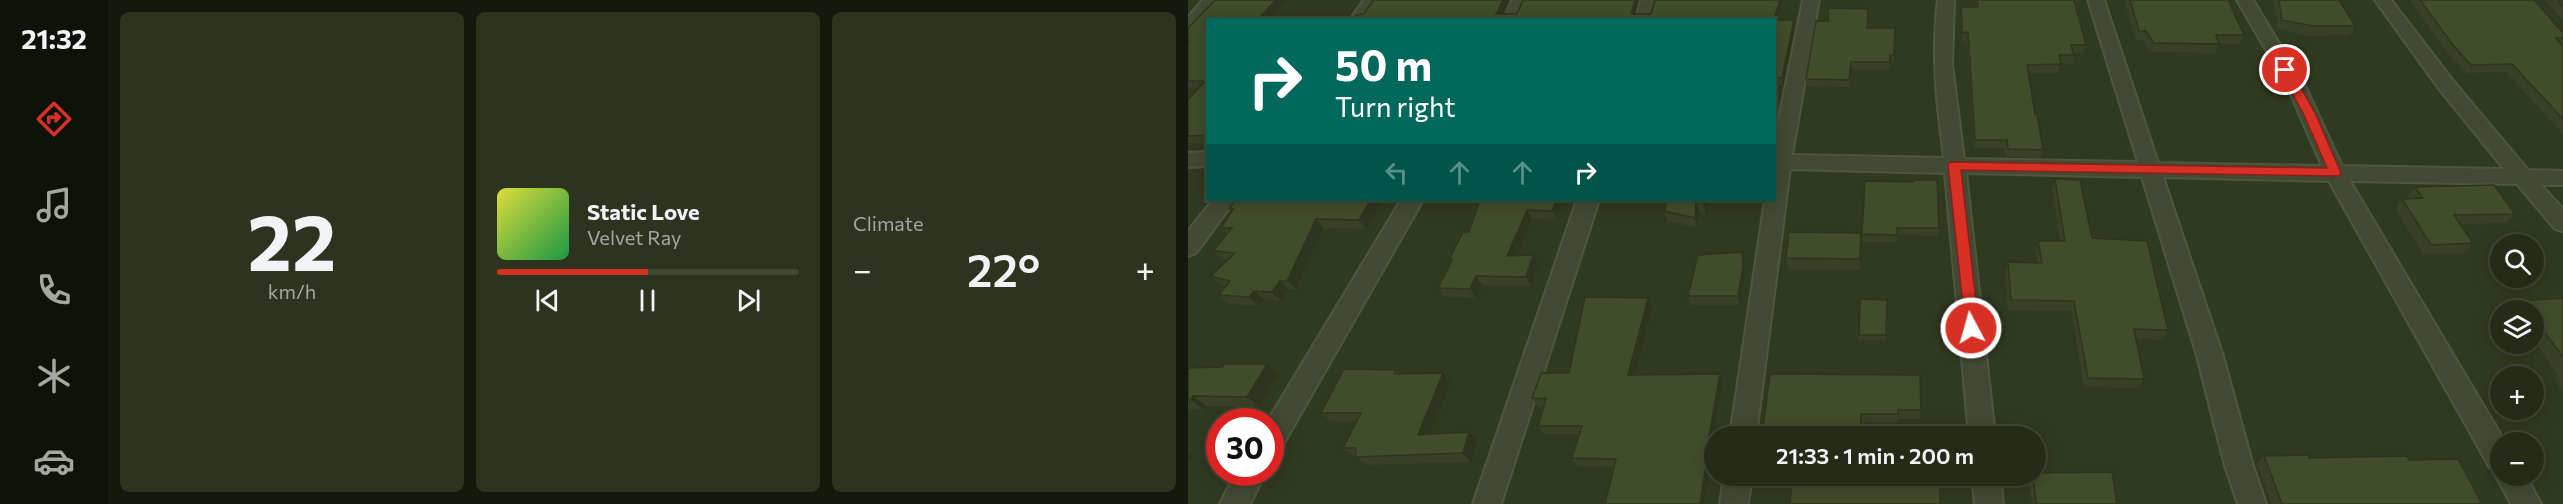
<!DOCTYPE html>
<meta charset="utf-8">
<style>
:root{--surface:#242c17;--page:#2c3420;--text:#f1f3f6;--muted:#a3a7a1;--line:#414836;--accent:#d93025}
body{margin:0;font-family:Commissioner,sans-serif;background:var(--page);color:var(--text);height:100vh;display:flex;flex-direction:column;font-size:22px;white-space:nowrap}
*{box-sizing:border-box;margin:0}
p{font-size:20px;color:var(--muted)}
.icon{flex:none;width:33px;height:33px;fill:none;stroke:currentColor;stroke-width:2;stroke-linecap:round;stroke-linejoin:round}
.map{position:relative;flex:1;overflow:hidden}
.side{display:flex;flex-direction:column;gap:12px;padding:12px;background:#14180d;width:1080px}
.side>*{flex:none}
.hud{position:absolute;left:18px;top:18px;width:570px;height:183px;border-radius:0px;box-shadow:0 3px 15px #0003,0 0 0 2px var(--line);background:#00695c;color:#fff;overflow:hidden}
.buttons{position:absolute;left:1302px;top:234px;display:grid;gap:12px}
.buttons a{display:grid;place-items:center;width:54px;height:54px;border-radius:50%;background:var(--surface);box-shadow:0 3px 15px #0003,0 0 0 2px var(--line);font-size:30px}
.speed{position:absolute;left:18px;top:408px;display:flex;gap:12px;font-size:30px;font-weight:700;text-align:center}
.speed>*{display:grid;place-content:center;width:78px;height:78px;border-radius:50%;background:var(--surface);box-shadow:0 3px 15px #0003,0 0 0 2px var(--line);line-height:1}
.speed .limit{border:9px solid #d22;background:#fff;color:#111}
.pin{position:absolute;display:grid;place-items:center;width:51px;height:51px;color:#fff;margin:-26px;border:3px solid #fff;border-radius:50%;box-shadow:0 2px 6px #0007}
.me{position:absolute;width:66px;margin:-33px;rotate:354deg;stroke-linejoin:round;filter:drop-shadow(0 0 4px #0008)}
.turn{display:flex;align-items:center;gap:21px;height:126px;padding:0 30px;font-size:27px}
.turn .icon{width:78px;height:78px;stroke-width:2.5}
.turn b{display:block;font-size:42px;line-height:51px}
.lanes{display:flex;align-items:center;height:57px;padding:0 30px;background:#0003;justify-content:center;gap:30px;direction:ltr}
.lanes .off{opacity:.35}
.big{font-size:45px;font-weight:600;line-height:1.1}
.side .tile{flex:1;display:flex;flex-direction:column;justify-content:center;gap:9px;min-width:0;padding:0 21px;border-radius:9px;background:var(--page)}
.side .dial{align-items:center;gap:0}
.dial b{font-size:78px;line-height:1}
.song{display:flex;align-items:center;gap:18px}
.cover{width:72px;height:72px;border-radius:9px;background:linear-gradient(135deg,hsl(60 70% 55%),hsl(140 70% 35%))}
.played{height:6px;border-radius:3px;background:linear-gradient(90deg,var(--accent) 50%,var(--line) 50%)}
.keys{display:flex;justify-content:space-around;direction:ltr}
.heat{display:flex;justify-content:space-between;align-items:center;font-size:33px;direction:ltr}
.side .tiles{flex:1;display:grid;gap:12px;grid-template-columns:repeat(3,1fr)}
.trip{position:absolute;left:516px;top:426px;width:342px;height:60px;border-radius:30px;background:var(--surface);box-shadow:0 3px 15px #0003,0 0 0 2px var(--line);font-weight:600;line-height:60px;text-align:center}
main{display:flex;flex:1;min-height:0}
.menu{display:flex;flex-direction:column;width:108px;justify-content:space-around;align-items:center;background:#0e1209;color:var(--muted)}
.menu .icon{width:42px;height:42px}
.menu .selected{color:var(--accent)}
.menu b{font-size:27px;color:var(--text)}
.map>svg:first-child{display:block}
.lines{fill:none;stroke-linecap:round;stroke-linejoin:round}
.street-casing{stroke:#4d573f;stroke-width:4}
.street{fill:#424a33;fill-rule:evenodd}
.wall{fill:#384125}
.shaded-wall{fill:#2e351e}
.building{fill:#414c2b;stroke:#2e351e;stroke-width:1.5}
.route{fill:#d93025;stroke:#8d1f18;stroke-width:1.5}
</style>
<main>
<nav class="menu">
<b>21:32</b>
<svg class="icon selected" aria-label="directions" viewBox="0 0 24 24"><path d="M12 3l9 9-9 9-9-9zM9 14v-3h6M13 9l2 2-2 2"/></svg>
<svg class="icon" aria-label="music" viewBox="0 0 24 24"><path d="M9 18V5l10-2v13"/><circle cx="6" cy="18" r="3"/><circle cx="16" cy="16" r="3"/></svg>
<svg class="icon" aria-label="phone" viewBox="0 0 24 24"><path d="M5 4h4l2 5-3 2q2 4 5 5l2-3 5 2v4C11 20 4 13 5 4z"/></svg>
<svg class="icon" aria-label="climate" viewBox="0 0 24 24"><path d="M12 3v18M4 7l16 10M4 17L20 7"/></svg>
<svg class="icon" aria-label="car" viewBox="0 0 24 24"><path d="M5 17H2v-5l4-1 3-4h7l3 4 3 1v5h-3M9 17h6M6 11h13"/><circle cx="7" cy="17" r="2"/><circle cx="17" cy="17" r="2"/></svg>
</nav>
<section class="side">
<div class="tiles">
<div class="tile dial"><b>22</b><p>km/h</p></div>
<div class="tile">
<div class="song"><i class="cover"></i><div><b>Static Love</b><p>Velvet Ray</p></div></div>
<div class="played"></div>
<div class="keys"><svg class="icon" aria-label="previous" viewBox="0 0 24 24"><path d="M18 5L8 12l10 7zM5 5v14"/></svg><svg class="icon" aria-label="pause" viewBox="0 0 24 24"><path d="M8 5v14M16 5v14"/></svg><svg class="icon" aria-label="next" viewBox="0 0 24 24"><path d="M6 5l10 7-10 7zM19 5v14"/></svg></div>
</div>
<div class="tile"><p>Climate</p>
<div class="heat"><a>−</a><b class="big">22°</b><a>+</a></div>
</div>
</div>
</section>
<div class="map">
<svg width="1375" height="504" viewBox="0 0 1375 504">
<rect width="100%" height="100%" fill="#303a1f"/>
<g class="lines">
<g class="street-casing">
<g id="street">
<path d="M 15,0 L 32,0 L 6,32 L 0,33 L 0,17 Z"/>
<path d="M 176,0 L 192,0 L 179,20 L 162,20 Z"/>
<path d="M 324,0 L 340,0 L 330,20 L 313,20 Z"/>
<path d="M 453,0 L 469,0 L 464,20 L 447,20 Z"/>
<path d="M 615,0 L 631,0 L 604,155 L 756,158 C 749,105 743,54 750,0 L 766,0 L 764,64 L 776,159 L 950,162 L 900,0 L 916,0 L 970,163 L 1134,166 L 1100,88 L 1049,0 L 1065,0 L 1118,88 L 1154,166 L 1316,169 L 1252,90 L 1187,0 L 1203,0 L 1266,82 L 1340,170 L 1375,171 L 1375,185 L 1353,185 L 1375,209 L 1375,231 L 1367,229 L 1329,184 L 1162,181 L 1317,442 L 1312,442 L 1312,476 L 1338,476 L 1353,504 L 1323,504 L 1308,476 L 1310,471 L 1302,468 L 1141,181 L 975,177 L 1035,356 L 1065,466 L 1078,504 L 1050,504 L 1037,466 L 1009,356 L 954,177 L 778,173 L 807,436 L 781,436 L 757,173 L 602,169 L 568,436 L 542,436 L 577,200 L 586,200 L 586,143 Z"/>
<path d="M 20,152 L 20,166 L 0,167 L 0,153 Z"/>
<path d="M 25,200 L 47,200 L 8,253 L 0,256 L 0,231 Z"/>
<path d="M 213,200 L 235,200 L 92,450 L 82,453 L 82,422 L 79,422 Z"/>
<path d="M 389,200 L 411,200 L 313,504 L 285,504 Z"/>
<path d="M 48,472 L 78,472 L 62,504 L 32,504 Z"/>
<path d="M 536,476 L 564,476 L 560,504 L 532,504 Z"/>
<path d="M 784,476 L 812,476 L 815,504 L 787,504 Z"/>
</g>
</g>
<use href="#street" class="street"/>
</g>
<g class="wall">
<path d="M 27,0 L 100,0 L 81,20 L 20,20 L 20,143 L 0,143 L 0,100 L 11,88 L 0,88 L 0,28 Z"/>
<path d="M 185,0 L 322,0 L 315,14 L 329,14 L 335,0 L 451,0 L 447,14 L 463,14 L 467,0 L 595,0 L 589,20 L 607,27 L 595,86 L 586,86 L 586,20 L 165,20 L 176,14 Z"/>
<path d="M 789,0 L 898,45 L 896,53 L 885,53 L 886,55 L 884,64 L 872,63 L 871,73 L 840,73 L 847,114 L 855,150 L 853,158 L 818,157 L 817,148 L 786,148 L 779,41 L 774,41 L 772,15 L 773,7 L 788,7 Z"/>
<path d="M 936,0 L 1040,0 L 1056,35 L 1052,44 L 1031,44 L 1027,53 L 962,52 L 955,40 L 948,40 Z"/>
<path d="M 1085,0 L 1151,0 L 1167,26 L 1162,35 L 1120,36 L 1090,29 Z"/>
<path d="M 1222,0 L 1346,0 L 1373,31 L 1375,31 L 1375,134 L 1318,72 L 1278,73 L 1259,53 Z"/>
<path d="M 1357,0 L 1375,0 L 1375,20 Z"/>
<path d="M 680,9 L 679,28 L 707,28 L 706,62 L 702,62 L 702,69 L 664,69 L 661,87 L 618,86 L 618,79 L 640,21 Z"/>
<path d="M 867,179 L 904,238 L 980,330 L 974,340 L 948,339 L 956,379 L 951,388 L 896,387 L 883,311 L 820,310 L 817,272 L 820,262 L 849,263 L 848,251 L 850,241 L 872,241 L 864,190 Z"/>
<path d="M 677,181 L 751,228 L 751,236 L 709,235 L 709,242 L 674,242 Z"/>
<path d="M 1227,187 L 1327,214 L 1318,223 L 1272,224 L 1285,243 L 1276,253 L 1235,254 L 1207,208 L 1214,199 L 1221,199 L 1220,196 Z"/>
<path d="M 196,200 L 178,229 L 135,228 L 108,289 L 101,289 L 93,301 L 76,299 L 71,306 L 41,304 L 31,295 L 38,286 L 33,285 L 23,276 L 39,260 L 35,260 L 25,251 L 39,234 L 33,228 L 43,212 L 41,209 Z"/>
<path d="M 292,200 L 375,200 L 369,220 L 344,219 L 329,255 L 350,264 L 343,286 L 294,285 L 288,298 L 257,297 L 250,288 L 263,263 L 261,260 L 281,232 Z"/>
<path d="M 480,200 L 523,200 L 518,213 L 511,213 L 510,228 L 479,221 L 476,211 Z"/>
<path d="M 673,233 L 672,270 L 600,269 L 598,258 Z"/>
<path d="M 556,262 L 557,275 L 552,305 L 503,305 L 500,296 Z"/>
<path d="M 1375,298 L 1375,393 L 1366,378 L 1370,375 L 1346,341 L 1346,310 L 1322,310 L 1333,301 Z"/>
<path d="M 699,300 L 698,341 L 671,340 L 671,335 Z"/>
<path d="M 464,307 L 447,375 L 532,374 L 535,383 L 520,469 L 521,472 L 426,467 L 390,466 L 384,458 L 391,434 L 356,434 L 350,426 L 355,407 L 351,407 L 344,398 L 381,373 Z"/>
<path d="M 79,364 L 91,374 L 72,407 L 18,406 L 16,409 L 0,410 L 0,368 L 34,367 Z"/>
<path d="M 208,370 L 212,374 L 255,373 L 263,382 L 242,434 L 281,432 L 289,440 L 283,462 L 178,465 L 168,456 L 166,456 L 155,448 L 169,422 L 143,421 L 133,413 Z"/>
<path d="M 582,374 L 733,410 L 732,419 L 710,419 L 710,423 L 673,422 Z"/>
<path d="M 1076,456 L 1121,458 L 1221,460 L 1294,504 L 1084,504 L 1069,463 Z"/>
<path d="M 751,476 L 603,491 L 602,491 L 600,484 Z"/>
<path d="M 843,476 L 848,476 L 929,504 L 844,504 L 841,481 Z"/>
</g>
<g class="shaded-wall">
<path d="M 88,0 L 100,0 L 81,20 L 69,20 Z"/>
<path d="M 315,0 L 322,0 L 313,20 L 308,14 Z"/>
<path d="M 447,0 L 451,0 L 446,20 L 443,14 Z"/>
<path d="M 592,0 L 595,0 L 587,27 L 586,20 Z"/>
<path d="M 606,20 L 607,27 L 595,86 L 594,78 Z"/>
<path d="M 663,62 L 664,69 L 661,87 L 661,80 Z"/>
<path d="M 183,200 L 196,200 L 178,229 L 171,220 Z"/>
<path d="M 368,200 L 375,200 L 369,220 L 364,211 Z"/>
<path d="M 516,200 L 523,200 L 518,213 L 515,202 Z"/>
<path d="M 508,202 L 511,213 L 510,228 L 507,218 Z"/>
<path d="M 339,210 L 344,219 L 325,265 L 319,256 Z"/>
<path d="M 128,219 L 135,228 L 108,289 L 99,281 Z"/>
<path d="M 554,252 L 556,262 L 557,275 L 552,305 L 550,296 Z"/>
<path d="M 345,255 L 350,264 L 343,286 L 338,277 Z"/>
<path d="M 288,276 L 294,285 L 288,298 L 282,289 Z"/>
<path d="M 92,281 L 101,289 L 93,301 L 84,292 Z"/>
<path d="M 66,291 L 76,299 L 71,306 L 61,297 Z"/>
<path d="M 460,298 L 464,307 L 445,384 L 440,375 Z"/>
<path d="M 79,364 L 91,374 L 72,407 L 59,397 Z"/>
<path d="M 255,373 L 263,382 L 238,444 L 230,435 Z"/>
<path d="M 532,374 L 535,383 L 520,469 L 521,472 L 516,504 L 512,504 L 516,465 Z"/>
<path d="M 5,396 L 18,406 L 16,409 L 3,400 Z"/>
<path d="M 281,432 L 289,440 L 283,462 L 275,453 Z"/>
<path d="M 0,452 L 6,456 L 0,463 Z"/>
</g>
<g class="building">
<path d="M 27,0 L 88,0 L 69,20 L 20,20 L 20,135 L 0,136 L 0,100 L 17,81 L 0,81 L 0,43 L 1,42 L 0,42 L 0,28 Z"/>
<path d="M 185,0 L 315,0 L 308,14 L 329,14 L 335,0 L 447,0 L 443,14 L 463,14 L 467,0 L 592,0 L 586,20 L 165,20 L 169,15 L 176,14 Z"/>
<path d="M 789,0 L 886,0 L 898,45 L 883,45 L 886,55 L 871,55 L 873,64 L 839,65 L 847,114 L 849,114 L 855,150 L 820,149 L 819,140 L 787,140 L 780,32 L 774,33 L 773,7 L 790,7 Z"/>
<path d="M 942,0 L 1040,0 L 1056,35 L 1028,35 L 1031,44 L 966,43 L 958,31 L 951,31 Z"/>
<path d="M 1091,0 L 1151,0 L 1167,26 L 1125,26 L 1094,20 Z"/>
<path d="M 1232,0 L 1346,0 L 1373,31 L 1375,31 L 1375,38 L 1368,38 L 1375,46 L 1375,119 L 1324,64 L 1283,65 L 1265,45 Z"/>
<path d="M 1370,0 L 1375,0 L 1375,6 Z"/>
<path d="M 641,8 L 680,9 L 679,28 L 707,28 L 706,55 L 702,55 L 702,62 L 663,62 L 661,80 L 618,79 L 628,21 L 640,21 Z"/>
<path d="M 586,20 L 606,20 L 594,78 L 586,78 Z"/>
<path d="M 867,179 L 892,180 L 904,238 L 959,241 L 980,330 L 946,329 L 956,379 L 900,378 L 886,301 L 823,300 L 820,262 L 854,263 L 850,241 L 877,241 Z"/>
<path d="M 725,180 L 749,180 L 751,228 L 709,228 L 709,235 L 674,234 L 677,181 L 725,182 Z"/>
<path d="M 1306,185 L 1327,214 L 1266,215 L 1285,243 L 1243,245 L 1214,199 L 1235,198 L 1227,187 Z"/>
<path d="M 47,200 L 183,200 L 171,220 L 128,219 L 99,281 L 92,281 L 84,292 L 66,291 L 61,297 L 31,295 L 42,281 L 23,276 L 47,253 L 25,251 L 44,228 L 33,228 L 45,209 L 41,209 Z"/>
<path d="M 292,200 L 368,200 L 364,211 L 339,210 L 319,256 L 345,255 L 338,277 L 288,276 L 282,289 L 250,288 L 264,260 L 261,260 L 275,232 L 281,232 Z"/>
<path d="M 480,200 L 516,200 L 515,202 L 508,202 L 507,218 L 476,211 Z"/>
<path d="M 601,232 L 673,233 L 672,259 L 598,258 Z"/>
<path d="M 554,252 L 555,266 L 550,296 L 500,296 L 510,255 Z"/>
<path d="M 397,297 L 460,298 L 440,375 L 532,374 L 516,465 L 518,465 L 512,504 L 417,504 L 428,459 L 384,458 L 394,426 L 350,426 L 358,399 L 344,398 L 353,373 L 381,373 Z"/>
<path d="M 1375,298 L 1375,357 L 1346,318 L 1346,310 L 1340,310 L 1333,301 Z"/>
<path d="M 672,299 L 699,300 L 698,335 L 671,335 Z"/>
<path d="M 37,364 L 79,364 L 59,397 L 5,396 L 3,400 L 0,400 L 0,368 L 34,367 Z"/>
<path d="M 156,369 L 208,370 L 206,374 L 255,373 L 230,435 L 281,432 L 275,453 L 168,457 L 167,448 L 155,448 L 173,413 L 133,413 Z"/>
<path d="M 582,374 L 732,375 L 733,410 L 710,410 L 710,414 L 673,414 L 672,436 L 574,436 Z"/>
<path d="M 1120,455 L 1121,458 L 1219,456 L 1221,460 L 1270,459 L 1294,504 L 1094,504 L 1076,456 Z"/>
<path d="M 924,472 L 929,504 L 848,504 L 845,476 L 848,476 L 848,473 Z"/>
<path d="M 601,476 L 751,476 L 752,504 L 602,504 L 604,484 L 600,484 Z"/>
</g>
<path class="route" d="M 1097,66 L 1103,70 L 1128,115 L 1153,173 L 1151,176 L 773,170 L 791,328 L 789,333 L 783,334 L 778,333 L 760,165 L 762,162 L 1139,168 L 1116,115 L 1092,70 Z"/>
</svg>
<div class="buttons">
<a><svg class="icon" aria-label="search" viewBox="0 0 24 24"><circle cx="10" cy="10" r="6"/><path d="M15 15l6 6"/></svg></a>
<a><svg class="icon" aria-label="layers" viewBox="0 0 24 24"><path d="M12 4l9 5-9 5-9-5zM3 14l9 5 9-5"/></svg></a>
<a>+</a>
<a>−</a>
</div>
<div class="speed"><div class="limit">30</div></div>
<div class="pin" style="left:1097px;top:70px;background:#d93025"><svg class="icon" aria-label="arrive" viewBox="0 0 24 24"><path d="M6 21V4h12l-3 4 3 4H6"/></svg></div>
<svg class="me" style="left:783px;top:328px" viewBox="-20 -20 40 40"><circle r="17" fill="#d93025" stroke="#fff" stroke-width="3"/><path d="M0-11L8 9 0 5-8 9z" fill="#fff"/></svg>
<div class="trip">21:33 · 1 min · 200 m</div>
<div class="hud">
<div class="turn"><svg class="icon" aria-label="right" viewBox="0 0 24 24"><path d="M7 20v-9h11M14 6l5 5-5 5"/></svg><div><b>50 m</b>Turn right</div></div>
<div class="lanes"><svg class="icon off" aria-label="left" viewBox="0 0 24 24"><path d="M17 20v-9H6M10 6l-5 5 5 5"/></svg><svg class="icon off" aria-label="ahead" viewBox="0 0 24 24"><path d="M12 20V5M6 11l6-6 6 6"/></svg><svg class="icon off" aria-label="ahead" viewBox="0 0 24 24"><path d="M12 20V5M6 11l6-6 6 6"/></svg><svg class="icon" aria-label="right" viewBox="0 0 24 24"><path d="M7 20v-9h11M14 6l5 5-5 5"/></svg></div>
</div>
</div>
</main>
